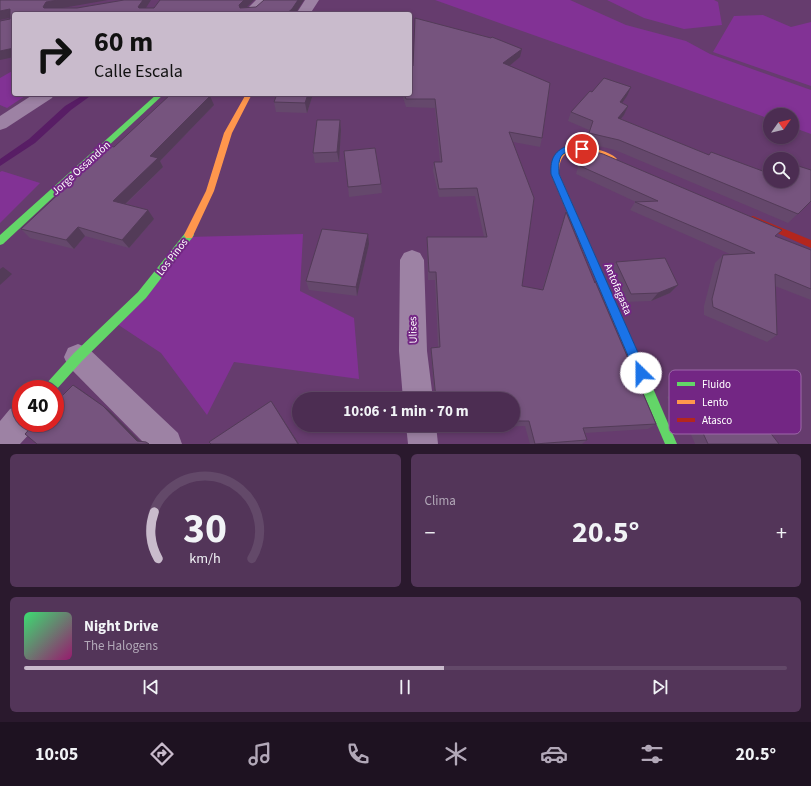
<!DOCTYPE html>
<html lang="es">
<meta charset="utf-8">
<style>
:root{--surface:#4c2d52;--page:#533559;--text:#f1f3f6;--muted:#b2a8b8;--line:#634969;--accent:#c9bbcc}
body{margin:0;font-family:"Source Sans 3",sans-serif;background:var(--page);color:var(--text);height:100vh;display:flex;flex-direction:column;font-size:15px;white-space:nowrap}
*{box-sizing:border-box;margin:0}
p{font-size:13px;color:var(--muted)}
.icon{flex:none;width:22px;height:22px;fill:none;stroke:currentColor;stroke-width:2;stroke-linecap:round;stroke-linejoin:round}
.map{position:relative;height:444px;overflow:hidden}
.sheet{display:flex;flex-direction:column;gap:10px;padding:10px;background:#2a192d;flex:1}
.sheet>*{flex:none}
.banner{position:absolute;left:12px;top:12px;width:400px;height:84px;border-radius:4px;box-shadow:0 2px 6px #0003,0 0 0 1px var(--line);background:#c9bbcc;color:#111;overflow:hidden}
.needle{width:26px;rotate:56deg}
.fabs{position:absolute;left:763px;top:108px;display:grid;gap:8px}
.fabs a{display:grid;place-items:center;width:36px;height:36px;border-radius:50%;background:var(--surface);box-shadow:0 2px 6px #0003,0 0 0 1px var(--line);font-size:20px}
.speed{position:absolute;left:12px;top:380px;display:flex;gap:8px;font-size:20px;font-weight:700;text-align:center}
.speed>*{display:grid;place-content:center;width:52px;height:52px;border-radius:50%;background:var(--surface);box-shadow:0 2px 6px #0003,0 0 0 1px var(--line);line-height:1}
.speed .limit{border:6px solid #d22;background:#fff;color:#111}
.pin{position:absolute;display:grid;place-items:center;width:34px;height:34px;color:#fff;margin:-17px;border:2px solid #fff;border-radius:50%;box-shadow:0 1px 4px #0007}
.me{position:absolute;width:44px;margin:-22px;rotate:337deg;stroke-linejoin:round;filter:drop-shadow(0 0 3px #0008)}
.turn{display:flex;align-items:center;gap:14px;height:84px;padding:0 16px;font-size:18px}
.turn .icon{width:52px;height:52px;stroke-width:2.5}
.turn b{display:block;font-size:28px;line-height:34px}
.big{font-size:30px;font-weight:700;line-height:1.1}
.sheet .card{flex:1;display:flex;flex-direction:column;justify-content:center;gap:6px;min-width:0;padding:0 14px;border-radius:6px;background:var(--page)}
.sheet .dial{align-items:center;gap:0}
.dial svg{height:104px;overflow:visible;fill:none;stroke:var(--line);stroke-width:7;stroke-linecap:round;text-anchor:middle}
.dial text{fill:var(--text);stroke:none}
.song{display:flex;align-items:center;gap:12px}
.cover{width:48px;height:48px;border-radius:6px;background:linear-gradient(135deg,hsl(140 70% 55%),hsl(320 70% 35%))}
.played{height:4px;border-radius:2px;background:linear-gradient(90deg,var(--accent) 55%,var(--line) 55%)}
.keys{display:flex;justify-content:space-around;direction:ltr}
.heat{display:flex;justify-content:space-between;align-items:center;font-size:22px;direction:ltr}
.sheet .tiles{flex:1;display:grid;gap:10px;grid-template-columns:1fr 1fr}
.card:last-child{grid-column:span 2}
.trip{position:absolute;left:292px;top:392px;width:228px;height:40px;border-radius:20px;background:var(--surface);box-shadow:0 2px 6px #0003,0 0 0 1px var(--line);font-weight:700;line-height:40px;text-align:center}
.dock{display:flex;height:64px;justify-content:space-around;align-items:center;background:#1e1221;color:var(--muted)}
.dock .icon{width:28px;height:28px}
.dock .active{color:var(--accent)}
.dock b{font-size:18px;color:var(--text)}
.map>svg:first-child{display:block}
.green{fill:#823295}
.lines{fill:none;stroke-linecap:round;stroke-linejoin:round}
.stream{fill:#581d65;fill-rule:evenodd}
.street{fill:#9d82a4;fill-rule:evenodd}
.fast{fill:#63d668;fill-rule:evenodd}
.slow{fill:#ff974d;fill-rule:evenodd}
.jam{fill:#b3261e;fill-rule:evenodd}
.wall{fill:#65486c}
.shaded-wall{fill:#533b58}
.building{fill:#76547e;stroke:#533b58}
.route{fill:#1a73e8;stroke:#114b97}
.labels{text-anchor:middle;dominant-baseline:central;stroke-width:4;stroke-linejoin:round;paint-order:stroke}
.street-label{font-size:11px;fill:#fff;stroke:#732684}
.key{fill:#732684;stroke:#9d67a9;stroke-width:1}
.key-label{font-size:11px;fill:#fff}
</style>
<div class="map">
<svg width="811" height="444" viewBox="0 0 811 444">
<rect width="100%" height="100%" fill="#663c6e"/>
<g class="green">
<path d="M 435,0 L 570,0 L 626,25 L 686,41 L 710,54 L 811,90 L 811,134 L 792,127 L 792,115 L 770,115 L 770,119 Z"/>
<path d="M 607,0 L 714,0 L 718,2 L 722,25 L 684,29 L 644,18 Z"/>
<path d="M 763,15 L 791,27 L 811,22 L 811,86 L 713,52 L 734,16 Z"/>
<path d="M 14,70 L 14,94 L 28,94 L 7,108 L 0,105 L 0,78 Z"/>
<path d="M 2,171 L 40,183 L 0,223 L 0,172 Z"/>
<path d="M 303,234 L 300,291 L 354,318 L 359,379 L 234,362 L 207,415 L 161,353 L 114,322 L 188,237 Z"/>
</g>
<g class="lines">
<path class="stream" d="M 85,94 L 93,94 L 71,110 L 35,143 L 0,166 L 0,159 L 29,139 L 65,106 Z"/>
<g class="street">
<path d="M 256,0 L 271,0 L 257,14 L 242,14 Z"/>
<path d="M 305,0 L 319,0 L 310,14 L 296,14 Z"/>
<path d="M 34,94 L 54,94 L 52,98 L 6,128 L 0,130 L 0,116 Z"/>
<path d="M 412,250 L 420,253 L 424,260 L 427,351 L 433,399 L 403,399 L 399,351 L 400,260 L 404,253 Z"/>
<path d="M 78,344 L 88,348 L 178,433 L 182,444 L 145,444 L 68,366 L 64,357 L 68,348 Z"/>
<path d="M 21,405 L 21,423 L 35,423 L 32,431 L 20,444 L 0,444 L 0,421 L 10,409 Z"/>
<path d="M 406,425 L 436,425 L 438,444 L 408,444 Z"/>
</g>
<g class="fast">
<path d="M 157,94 L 164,94 L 3,244 L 0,245 L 0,235 Z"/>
<path d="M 189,231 L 192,232 L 194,235 L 192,238 L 146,298 L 82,361 L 55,391 L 55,389 L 43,389 L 45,385 L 74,353 L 138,292 L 186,232 Z"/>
<path d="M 642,370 L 646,372 L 677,444 L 665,444 L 636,376 L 638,372 Z"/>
</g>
<g class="slow">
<path d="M 246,94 L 252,94 L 232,133 L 214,191 L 192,238 L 186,238 L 184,235 L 206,191 L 224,133 Z"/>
<path d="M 574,146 C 585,146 609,150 617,159 L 613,162 C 592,156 559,136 559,174 L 648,376 L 646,380 L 642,382 L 638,380 L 551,174 C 551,156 556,149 574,146 Z"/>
</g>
<path class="jam" d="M 753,216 L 811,240 L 811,248 L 750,221 L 749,219 L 750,217 Z"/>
</g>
<g class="wall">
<path d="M 520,57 L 509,66 L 542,138 L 540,147 L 513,142 L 522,286 L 542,290 L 563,221 L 566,212 L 594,283 L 656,424 L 648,429 L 585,433 L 587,440 L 582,444 L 530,444 L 525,426 L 438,428 L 438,425 L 513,425 L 513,399 L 435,399 L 431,354 L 431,348 L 438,347 L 435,280 L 428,280 L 427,245 L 427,237 L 484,237 L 475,196 L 439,197 L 433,171 L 434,162 L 440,162 L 435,108 L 406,107 L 402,94 L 410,94 L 413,66 Z"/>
<path d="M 592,92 L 627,96 L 622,103 L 628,106 L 624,115 L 621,119 L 709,155 L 764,171 L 765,167 L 770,162 L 770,181 L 811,201 L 788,223 L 615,150 L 586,143 L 589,130 L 568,121 L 571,112 Z"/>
<path d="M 313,94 L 307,113 L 276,112 L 274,102 Z"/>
<path d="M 214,105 L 160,161 L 163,167 L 126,204 L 154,219 L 129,248 L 85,236 L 74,249 L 30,238 L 21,229 Z"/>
<path d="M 340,120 L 341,130 L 339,162 L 315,163 L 313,153 Z"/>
<path d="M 585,149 L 775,236 L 811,250 L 811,300 L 775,286 L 777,335 L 767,342 L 704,315 L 704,306 L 715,263 L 723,255 L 732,255 L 630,210 L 635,202 L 636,202 L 576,174 L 581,157 Z"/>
<path d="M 381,184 L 382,193 L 349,197 L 348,187 Z"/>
<path d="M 369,244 L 357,296 L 309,290 L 306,281 Z"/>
<path d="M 616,262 L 678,285 L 670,293 L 651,301 L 624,302 L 610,270 Z"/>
<path d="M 676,391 L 779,444 L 695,444 L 688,427 L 680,428 L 667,397 Z"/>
</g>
<g class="shaded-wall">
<path d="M 58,0 L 108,0 L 51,10 L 48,14 L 43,7 L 46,2 Z"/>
<path d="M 143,0 L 151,0 L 142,14 L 138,7 Z"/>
<path d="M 244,0 L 254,0 L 241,13 L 239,5 Z"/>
<path d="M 298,0 L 304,0 L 295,14 L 286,14 Z"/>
<path d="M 10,9 L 14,17 L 0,20 L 0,11 Z"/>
<path d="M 14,48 L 14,57 L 0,60 L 0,51 Z"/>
<path d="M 522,49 L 520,57 L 502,72 L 503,63 Z"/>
<path d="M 631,87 L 627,96 L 616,112 L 620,102 Z"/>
<path d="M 308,94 L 313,94 L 307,113 L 305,103 Z"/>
<path d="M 210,96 L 214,105 L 160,161 L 163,167 L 120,209 L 113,201 L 150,156 Z"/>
<path d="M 628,106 L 624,115 L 614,127 L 618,118 Z"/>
<path d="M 340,120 L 341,130 L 339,162 L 337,152 Z"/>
<path d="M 148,210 L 154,219 L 129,248 L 122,240 Z"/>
<path d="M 78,227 L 85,236 L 74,249 L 66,240 Z"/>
<path d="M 368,234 L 369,244 L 357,296 L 356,287 Z"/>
<path d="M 3,267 L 12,274 L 0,285 L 0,269 Z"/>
<path d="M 678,285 L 670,293 L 651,301 L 658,293 Z"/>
<path d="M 73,385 L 81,390 L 110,411 L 143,444 L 137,441 Z"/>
<path d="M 271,401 L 275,407 L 299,444 L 298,444 Z"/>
</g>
<g class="building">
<path d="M 0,0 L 58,0 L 46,2 L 43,7 L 44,8 L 77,8 L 124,0 L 143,0 L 138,7 L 139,8 L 154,8 L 160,0 L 244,0 L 239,5 L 240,8 L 256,7 L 264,0 L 298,0 L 292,9 L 286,14 L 14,14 L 14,48 L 0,51 L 0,21 L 10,19 L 10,9 L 0,11 Z"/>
<path d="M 415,18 L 491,38 L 492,37 L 522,49 L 503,63 L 550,83 L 542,138 L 509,132 L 534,198 L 522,286 L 543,290 L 566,212 L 595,283 L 595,281 L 656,424 L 583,428 L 587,440 L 535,444 L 529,421 L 513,421 L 513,399 L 436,399 L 431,348 L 440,347 L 436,272 L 429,272 L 427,237 L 487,237 L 477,188 L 439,189 L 434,162 L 442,162 L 435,99 L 406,99 L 404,94 L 410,94 L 410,66 L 413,66 Z"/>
<path d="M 604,78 L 631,87 L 620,102 L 628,106 L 618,118 L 709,155 L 711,152 L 768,173 L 770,167 L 770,181 L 792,181 L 792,164 L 811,170 L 811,201 L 798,214 L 619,140 L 589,133 L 593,121 L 571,112 L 590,91 L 592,92 Z"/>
<path d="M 171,94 L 201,94 L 210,96 L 150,156 L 158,158 L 113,201 L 148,210 L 122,240 L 78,227 L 66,240 L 21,229 L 110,146 L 114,147 Z"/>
<path d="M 277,94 L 308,94 L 305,103 L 274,102 Z"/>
<path d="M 317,120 L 340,120 L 337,152 L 313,153 Z"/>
<path d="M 375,148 L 381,184 L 348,187 L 344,151 Z"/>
<path d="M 585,149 L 603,154 L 782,230 L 775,236 L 811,250 L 811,289 L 775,274 L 777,335 L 713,307 L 712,299 L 723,255 L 755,253 L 635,202 L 658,201 L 580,166 Z"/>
<path d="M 322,229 L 368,234 L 356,287 L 306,281 Z"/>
<path d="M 665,258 L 678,285 L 658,293 L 631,294 L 616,262 Z"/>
<path d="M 732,383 L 779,444 L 708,444 L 698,422 L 690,422 L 676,391 Z"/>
<path d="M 73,385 L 103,406 L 137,441 L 146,442 L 149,444 L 37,444 L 25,434 L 35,423 L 55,423 L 55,403 Z"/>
<path d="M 271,401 L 298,444 L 211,444 L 209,442 Z"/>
</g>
<path class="route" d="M 570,145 L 582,146 L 586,149 C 577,158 556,140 559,174 L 647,373 L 645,377 L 641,379 L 637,377 L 551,174 C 550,158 555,150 570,145 Z"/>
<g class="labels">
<g class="street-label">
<text transform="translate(81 168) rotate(-42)">Jorge Ossandón</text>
<text transform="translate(172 257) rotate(-52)">Los Pinos</text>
<text transform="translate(618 289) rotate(67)">Antofagasta</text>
<text transform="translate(413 330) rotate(-91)">Ulises</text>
</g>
</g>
<rect x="669" y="370" width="132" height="64" rx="6" class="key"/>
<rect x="677" y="382" width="18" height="4" fill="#63d668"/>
<rect x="677" y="400" width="18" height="4" fill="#ff974d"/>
<rect x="677" y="418" width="18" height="4" fill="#b3261e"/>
<g class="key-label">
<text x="702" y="388">Fluido</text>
<text x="702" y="406">Lento</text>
<text x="702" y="424">Atasco</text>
</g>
</svg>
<div class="fabs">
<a><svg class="needle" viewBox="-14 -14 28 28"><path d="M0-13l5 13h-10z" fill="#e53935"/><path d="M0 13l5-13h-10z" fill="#b2a8b8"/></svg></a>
<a><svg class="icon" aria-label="search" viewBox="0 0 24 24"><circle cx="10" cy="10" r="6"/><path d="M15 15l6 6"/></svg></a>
</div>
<div class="speed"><div class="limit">40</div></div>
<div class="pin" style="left:582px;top:149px;background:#d93025"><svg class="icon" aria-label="arrive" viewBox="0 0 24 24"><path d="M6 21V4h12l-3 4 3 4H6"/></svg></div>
<svg class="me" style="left:641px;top:373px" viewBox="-20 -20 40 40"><circle r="19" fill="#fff"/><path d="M0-13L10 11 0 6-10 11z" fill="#1a73e8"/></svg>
<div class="trip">10:06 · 1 min · 70 m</div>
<div class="banner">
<div class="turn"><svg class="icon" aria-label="right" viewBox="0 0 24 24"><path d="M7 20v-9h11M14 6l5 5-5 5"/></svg><div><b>60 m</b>Calle Escala</div></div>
</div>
</div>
<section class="sheet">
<div class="tiles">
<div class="card dial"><svg viewBox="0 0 100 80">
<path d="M14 69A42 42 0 1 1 86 69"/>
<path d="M14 69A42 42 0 0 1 11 33" stroke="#c9bbcc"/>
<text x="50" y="56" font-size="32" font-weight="700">30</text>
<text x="50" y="72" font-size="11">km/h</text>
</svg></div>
<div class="card"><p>Clima</p>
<div class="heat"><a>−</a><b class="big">20.5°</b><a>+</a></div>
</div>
<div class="card">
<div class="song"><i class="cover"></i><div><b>Night Drive</b><p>The Halogens</p></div></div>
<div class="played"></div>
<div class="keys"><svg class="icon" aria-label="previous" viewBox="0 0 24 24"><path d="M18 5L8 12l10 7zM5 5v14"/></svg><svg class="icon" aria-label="pause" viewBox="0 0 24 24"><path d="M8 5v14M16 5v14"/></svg><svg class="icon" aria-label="next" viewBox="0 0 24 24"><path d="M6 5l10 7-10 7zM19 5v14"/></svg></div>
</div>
</div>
</section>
<nav class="dock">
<b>10:05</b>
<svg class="icon active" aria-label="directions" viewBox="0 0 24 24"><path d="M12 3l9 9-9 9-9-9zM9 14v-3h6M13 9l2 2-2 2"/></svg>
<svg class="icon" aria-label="music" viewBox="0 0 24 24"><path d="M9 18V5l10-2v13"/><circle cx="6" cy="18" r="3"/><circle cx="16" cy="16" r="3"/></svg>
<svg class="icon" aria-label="phone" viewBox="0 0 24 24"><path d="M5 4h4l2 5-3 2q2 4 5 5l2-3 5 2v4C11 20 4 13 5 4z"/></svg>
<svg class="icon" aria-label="climate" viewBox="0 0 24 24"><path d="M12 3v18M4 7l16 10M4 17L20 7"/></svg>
<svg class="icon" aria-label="car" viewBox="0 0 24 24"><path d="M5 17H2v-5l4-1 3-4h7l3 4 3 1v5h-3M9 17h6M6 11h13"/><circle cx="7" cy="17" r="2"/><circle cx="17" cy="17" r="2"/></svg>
<svg class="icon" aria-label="filters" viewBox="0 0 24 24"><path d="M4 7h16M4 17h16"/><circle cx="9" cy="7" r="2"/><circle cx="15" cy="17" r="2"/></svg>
<b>20.5°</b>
</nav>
